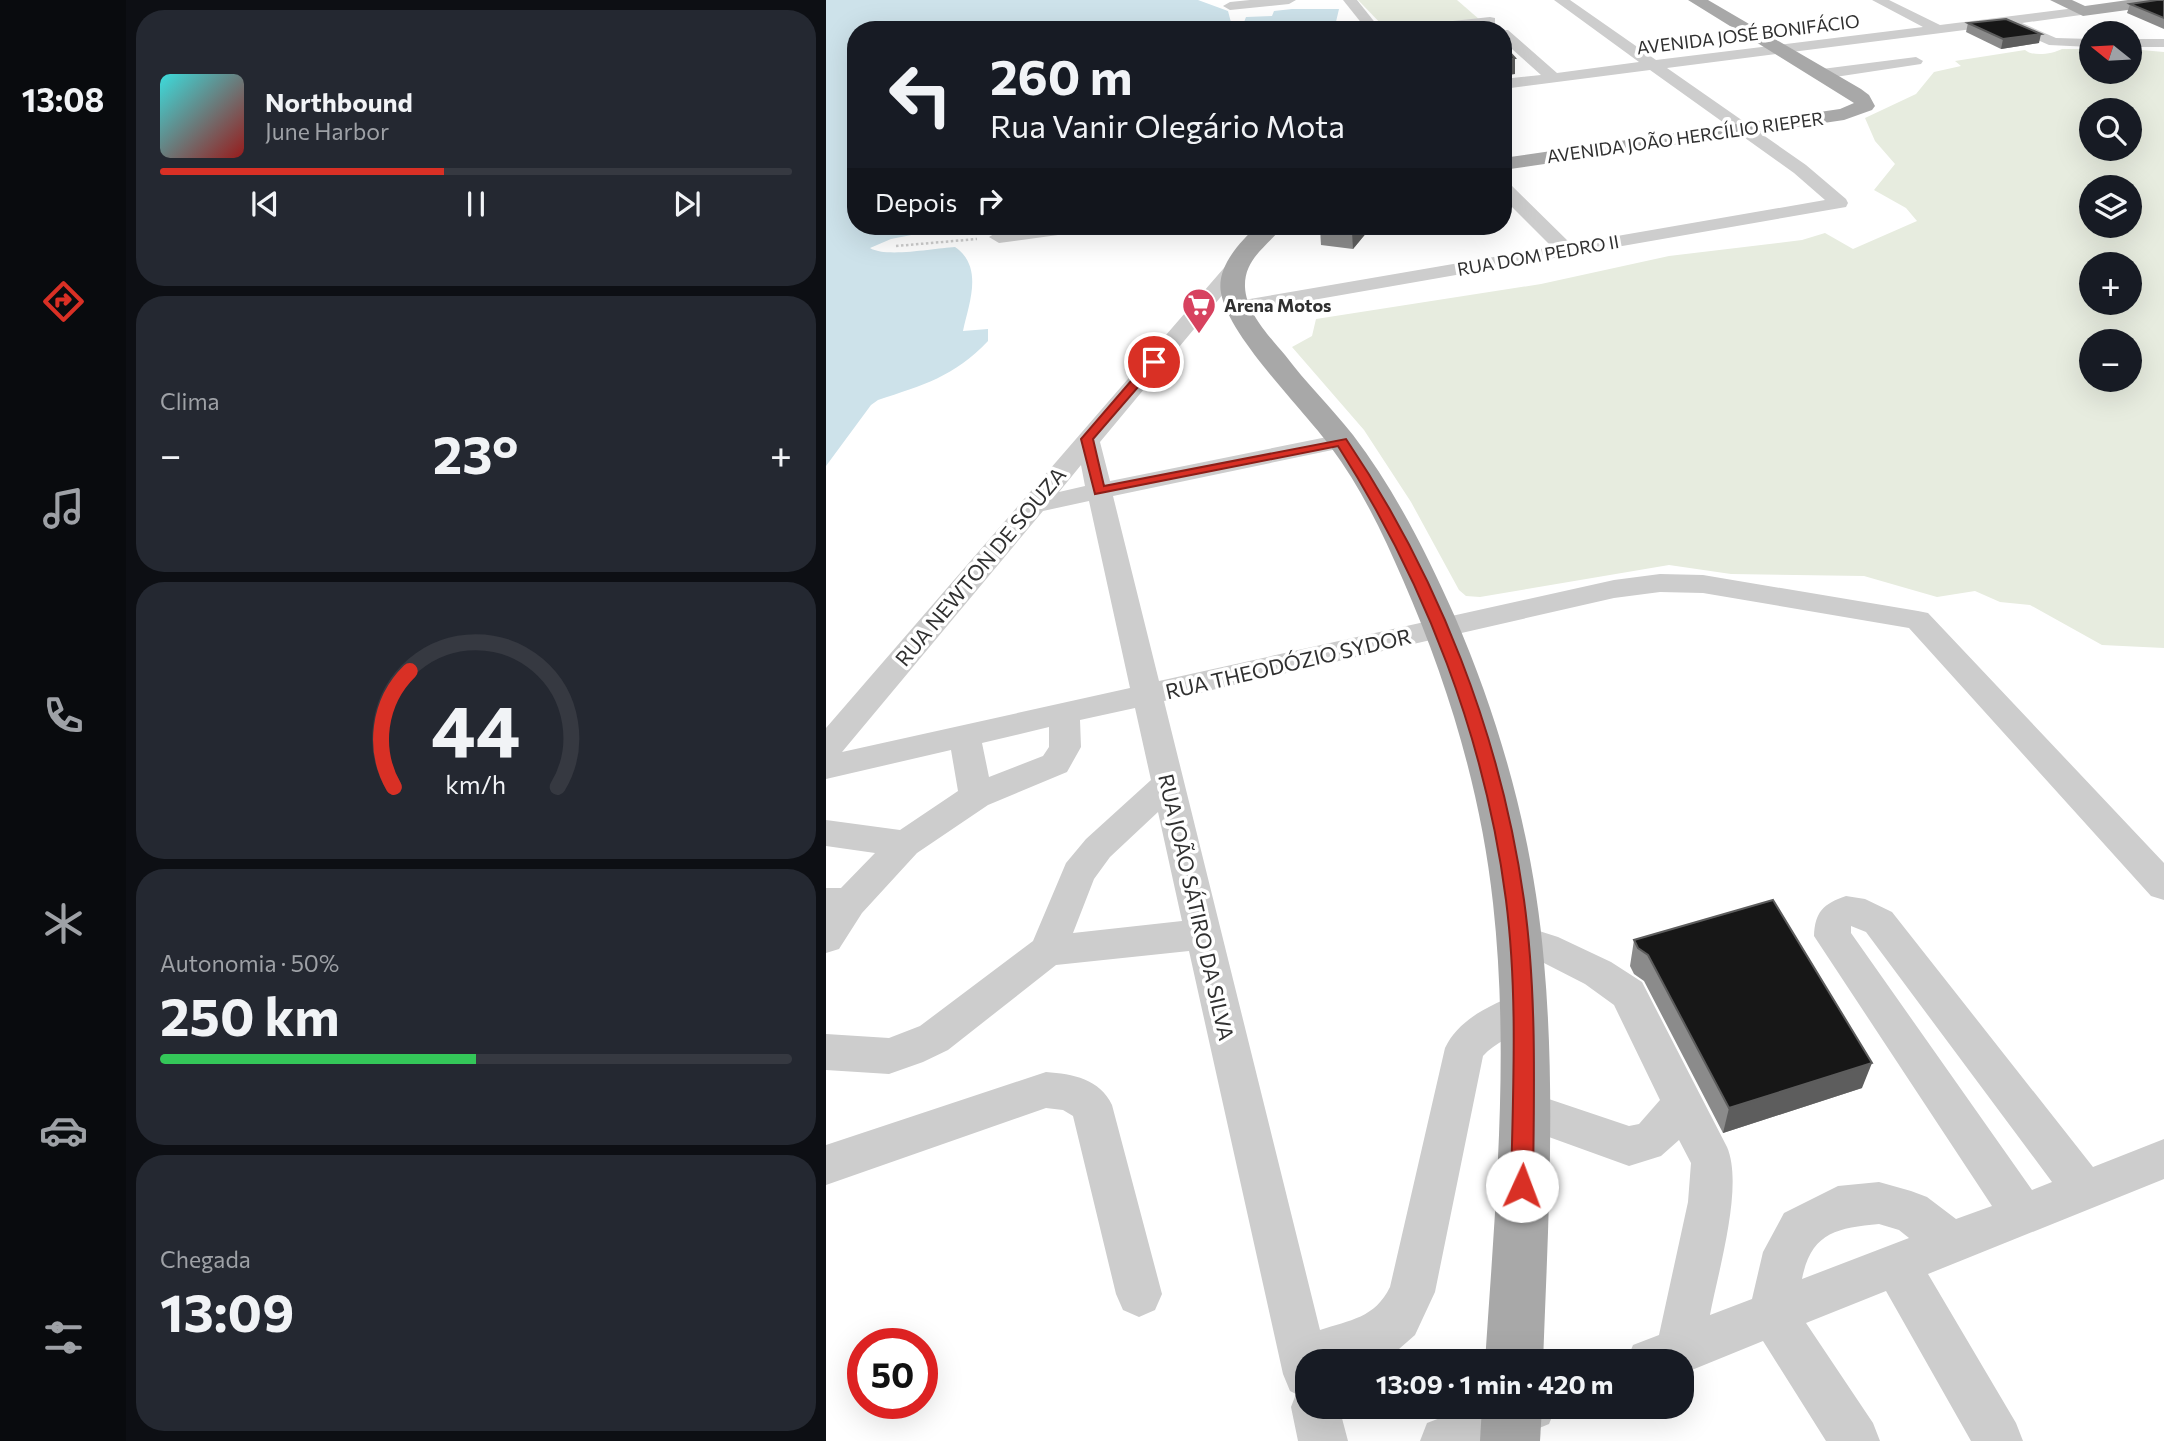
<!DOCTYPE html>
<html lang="pt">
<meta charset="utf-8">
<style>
:root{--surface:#171b24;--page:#242831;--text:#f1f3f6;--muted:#9ea1a6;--line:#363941;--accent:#d93025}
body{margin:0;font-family:Commissioner,sans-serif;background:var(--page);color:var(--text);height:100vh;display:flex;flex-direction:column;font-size:26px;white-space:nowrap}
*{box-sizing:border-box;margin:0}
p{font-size:23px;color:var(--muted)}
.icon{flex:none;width:38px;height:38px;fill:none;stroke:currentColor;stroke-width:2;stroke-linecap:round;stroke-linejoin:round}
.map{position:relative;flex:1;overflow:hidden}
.details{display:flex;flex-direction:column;gap:10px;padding:10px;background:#0d0f14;width:700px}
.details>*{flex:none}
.banner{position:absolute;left:21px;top:21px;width:665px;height:214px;border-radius:28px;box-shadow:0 7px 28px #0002;background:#171b24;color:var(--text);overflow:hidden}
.needle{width:46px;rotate:288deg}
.tools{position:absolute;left:1253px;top:21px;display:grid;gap:14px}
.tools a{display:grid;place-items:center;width:63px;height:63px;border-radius:50%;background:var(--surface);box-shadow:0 7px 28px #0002;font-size:35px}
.speed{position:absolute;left:21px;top:1328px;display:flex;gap:14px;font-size:35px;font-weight:700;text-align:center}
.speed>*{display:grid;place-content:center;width:91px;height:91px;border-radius:50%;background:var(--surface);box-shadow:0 7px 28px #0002;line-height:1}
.speed .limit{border:10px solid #d22;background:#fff;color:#111}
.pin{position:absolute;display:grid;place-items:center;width:60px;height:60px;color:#fff;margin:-30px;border:4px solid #fff;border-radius:50%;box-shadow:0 2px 7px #0007}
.me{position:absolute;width:77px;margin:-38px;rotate:2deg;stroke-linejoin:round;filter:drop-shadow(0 0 5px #0008)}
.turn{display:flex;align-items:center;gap:24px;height:147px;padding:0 28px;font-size:32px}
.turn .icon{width:91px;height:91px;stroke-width:2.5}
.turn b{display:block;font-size:49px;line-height:60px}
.then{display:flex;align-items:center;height:66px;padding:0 28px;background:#0003;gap:14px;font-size:26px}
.big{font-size:52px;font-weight:700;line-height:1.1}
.details .card{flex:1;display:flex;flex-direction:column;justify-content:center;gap:10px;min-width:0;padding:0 24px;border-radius:28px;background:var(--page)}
.details .dial{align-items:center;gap:0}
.dial svg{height:182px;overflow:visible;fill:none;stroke:var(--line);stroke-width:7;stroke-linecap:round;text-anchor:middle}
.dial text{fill:var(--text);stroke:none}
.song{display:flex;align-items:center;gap:21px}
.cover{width:84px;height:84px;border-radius:10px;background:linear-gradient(135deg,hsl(180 70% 55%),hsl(0 70% 35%))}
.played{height:7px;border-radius:4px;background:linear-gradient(90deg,var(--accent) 45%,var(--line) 45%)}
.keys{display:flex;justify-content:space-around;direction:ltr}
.heat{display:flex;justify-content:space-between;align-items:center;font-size:38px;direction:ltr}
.charge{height:10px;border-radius:5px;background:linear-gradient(90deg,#34c759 50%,var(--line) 0)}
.trip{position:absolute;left:469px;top:1349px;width:399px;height:70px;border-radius:28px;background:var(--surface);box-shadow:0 7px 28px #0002;font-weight:700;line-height:70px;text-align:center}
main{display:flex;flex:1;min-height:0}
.tabs{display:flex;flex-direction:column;width:126px;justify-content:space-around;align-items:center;background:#090b0e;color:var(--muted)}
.tabs .icon{width:49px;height:49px}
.tabs .current{color:var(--accent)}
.tabs b{font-size:32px;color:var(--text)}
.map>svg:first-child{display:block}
.green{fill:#e7ecdf;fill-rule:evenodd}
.water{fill:#cde2ea}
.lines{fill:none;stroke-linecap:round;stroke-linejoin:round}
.path{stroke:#cdcdcd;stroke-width:2.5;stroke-dasharray:2.5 2.5;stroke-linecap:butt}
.minor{fill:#cdcdcd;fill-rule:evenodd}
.major{fill:#a8a8a8;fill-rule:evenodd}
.wall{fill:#8b8b8b}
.shaded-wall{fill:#5d5d5d}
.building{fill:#171717;stroke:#5d5d5d;stroke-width:2}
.route{fill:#d93025;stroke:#8d1f18;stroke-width:2}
.labels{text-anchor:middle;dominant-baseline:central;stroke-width:7;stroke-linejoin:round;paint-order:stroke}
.far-street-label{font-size:18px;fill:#303030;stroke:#fff}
.far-poi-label{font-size:18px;font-weight:bold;fill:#303030;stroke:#fff;text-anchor:start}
.street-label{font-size:21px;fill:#303030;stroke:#fff}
</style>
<main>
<nav class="tabs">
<b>13:08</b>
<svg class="icon current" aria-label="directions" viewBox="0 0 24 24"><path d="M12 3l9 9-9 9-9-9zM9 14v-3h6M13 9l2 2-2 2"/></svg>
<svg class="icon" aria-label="music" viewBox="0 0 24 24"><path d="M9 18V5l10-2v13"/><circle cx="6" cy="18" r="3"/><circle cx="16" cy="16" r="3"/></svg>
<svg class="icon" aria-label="phone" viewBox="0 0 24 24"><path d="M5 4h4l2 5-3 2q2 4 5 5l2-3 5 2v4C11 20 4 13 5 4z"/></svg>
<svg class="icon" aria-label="climate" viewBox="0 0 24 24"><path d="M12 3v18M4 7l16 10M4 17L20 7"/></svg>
<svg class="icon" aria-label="car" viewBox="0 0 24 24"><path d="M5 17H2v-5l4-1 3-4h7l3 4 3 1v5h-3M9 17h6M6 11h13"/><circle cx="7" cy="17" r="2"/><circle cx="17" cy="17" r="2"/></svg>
<svg class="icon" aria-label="filters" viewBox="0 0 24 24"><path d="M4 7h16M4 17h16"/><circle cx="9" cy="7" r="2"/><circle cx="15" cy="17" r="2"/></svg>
</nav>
<section class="details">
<div class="card">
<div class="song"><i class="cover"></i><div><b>Northbound</b><p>June Harbor</p></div></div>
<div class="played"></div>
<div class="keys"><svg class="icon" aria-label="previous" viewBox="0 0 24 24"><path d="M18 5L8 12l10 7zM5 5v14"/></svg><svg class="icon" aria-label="pause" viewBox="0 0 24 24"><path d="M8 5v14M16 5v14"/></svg><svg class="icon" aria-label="next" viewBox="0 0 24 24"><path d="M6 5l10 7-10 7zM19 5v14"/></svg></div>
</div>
<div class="card"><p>Clima</p>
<div class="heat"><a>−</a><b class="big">23°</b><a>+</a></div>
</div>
<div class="card dial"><svg viewBox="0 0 100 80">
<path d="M14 69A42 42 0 1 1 86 69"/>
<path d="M14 69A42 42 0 0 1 21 18" stroke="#d93025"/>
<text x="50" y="56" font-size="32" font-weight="700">44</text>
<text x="50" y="72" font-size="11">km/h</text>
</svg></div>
<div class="card"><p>Autonomia · 50%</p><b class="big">250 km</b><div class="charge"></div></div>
<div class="card"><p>Chegada</p><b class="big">13:09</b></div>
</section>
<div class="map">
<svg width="1338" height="1441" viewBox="0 0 1338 1441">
<rect width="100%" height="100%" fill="#fff"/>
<g class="green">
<path d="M 532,0 L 631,0 L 654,20 L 561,30 Z"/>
<path d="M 1236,49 L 1265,49 L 1265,72 L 1304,72 L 1304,49 L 1338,52 L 1338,648 L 1276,645 L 1204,605 L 1174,602 L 1149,591 L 1111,597 L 1038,576 L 905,574 L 843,565 L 654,597 L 640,596 L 633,590 L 585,502 L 538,430 L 466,347 L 486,336 L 490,319 L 715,284 L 843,256 L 976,240 L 999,233 L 1027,249 L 1091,221 L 1080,208 L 1048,190 L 1069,164 L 1049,141 L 1039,118 L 1090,94 L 1108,72 L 1135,66 L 1129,61 L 1199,50 C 1207,57 1226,54 1236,49 ZM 1265,110 L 1304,110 L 1304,149 L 1265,149 ZM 1265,187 L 1304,187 L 1304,226 L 1265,226 ZM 1265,264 L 1304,264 L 1304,303 L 1265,303 ZM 1265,341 L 1304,341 L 1304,380 L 1265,380 Z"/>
</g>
<g class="water">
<path d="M 0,0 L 372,0 L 402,11 L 407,30 L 30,30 L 30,226 L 131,226 L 65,239 L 44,248 C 60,258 109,248 129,247 C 158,267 143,303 137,331 L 162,329 L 162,341 C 128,377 97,385 52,400 L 45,405 L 0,466 Z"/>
<path d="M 466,9 L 513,9 L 509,26 L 503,27 L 505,30 L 415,30 L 420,17 L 446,16 L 448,11 Z"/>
</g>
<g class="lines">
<path class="path" d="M 70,246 L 151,239"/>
<g class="minor">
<path d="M 424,0 L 470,0 L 463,4 L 404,10 L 397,6 L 404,2 Z"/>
<path d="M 517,0 L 531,0 L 555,30 L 541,30 Z"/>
<path d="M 728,0 L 744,0 L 830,60 L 1097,27 L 1046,0 L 1063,0 L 1114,25 L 1257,7 L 1262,8 L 1262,14 L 1196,23 L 1230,38 L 1265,39 L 1265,47 L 1223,45 L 1178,25 L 841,68 L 980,165 L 1020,199 L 1022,203 L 1020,207 L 412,313 L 405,311 L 401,307 L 405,303 L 412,301 L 726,247 L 677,198 L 677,182 L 683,183 L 745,244 L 999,200 L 968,173 L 824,70 L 677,89 L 677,79 L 715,75 L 677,41 L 677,30 L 673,30 L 682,30 L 731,73 L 813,62 Z"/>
<path d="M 664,17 L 669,18 L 669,24 L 621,30 L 573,30 L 580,26 Z"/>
<rect x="1304" y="39" width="34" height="8"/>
<path d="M 1090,57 L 1097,61 L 1095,64 L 996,79 L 988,74 L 996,69 Z"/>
<path d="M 214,226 L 263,226 L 254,232 L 173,243 L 163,237 L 173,231 Z"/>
<path d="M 411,259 L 418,261 L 421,265 L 418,269 L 274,442 L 284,481 L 516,434 L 525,436 L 528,441 L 525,446 L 516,448 L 287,496 L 333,681 L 788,580 L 834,574 L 877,575 L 1092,611 L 1102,613 L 1338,863 L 1338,900 L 1325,896 L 1083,628 L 877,593 L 834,592 L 788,598 L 338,701 L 494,1330 C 524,1320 549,1318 564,1287 L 619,1048 C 633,1018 668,1003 698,992 L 712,997 L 717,1009 C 706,1032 675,1036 657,1056 L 609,1292 L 589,1335 L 573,1349 L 539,1362 L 481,1362 L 481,1407 L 513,1407 L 522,1441 L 472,1441 L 465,1407 L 470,1394 L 464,1391 L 457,1374 L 363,951 L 230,965 L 122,1050 L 97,1062 L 63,1074 L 0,1070 L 0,1034 L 63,1038 L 94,1026 L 207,941 L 240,863 L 260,839 L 325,780 L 309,708 L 254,720 L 255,747 L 241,772 L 162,805 L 91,853 L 36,913 L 13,949 L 0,953 L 0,888 L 15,888 L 49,853 L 0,846 L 0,820 L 74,830 L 132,791 L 125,750 L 0,779 L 0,728 L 404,261 ZM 255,465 L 259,486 L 233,492 ZM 263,501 L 304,688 L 16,752 L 217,511 ZM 223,727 L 223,747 L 217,756 L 163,777 L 156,743 ZM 332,812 L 356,921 L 247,933 L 268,879 L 284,857 Z"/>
<path d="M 1020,896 L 1039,899 L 1066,912 L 1267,1167 L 1338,1139 L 1338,1179 L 1102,1274 L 1190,1423 L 1197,1441 L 1145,1441 L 1060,1291 L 980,1323 L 1047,1423 L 1054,1441 L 1000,1441 L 937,1341 L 856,1374 L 856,1362 L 800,1362 L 807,1345 L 833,1335 L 862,1202 L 865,1163 L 853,1140 L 835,1156 L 803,1166 L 684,1123 L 678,1110 L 684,1097 L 699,1091 L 803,1126 L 813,1124 L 834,1100 L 788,1005 L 759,984 L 718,963 L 710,960 L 694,962 L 681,958 L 675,947 L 681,936 L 710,930 L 732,937 L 785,962 L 816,982 L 901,1147 C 918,1186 892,1272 884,1315 L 926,1299 L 937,1252 L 958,1213 L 1012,1186 L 1053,1182 L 1085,1191 L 1101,1197 L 1130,1219 L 1166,1206 L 988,936 C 989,912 997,904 1020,896 ZM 1025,926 L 1040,932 L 1226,1182 L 1206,1190 L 1025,933 ZM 1053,1224 L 1073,1230 L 1083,1238 L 976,1279 C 985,1233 1010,1228 1053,1224 Z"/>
<path d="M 220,1072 C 247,1074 274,1079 286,1105 L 336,1294 L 329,1310 L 313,1317 L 297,1310 L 290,1294 L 247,1116 L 237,1110 L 220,1108 L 0,1185 L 0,1145 Z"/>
<path d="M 643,1407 L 730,1407 L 723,1424 L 682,1441 L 594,1441 L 601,1423 Z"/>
</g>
<g class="major">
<path d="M 862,0 L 882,0 L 1035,89 L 1043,95 L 1049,106 L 1046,110 L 1018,120 L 677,170 L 677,158 L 1014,109 L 1028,103 Z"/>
<path d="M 1224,0 L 1246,0 L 1259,6 L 1302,0 L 1338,0 L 1338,5 L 1257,16 Z"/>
<path d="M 431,226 L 457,226 C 442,246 418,258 419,287 C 420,312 443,336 459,355 C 480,383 505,407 527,435 C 569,490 601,554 629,617 C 676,726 708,843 718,962 C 730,1095 722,1228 717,1362 L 659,1362 C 669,1209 684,1056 667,903 C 655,792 622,683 577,580 C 557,534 535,487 504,446 C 476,408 403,337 395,293 C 390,267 414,242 431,226 Z"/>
<path d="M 656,1407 L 716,1407 L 714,1441 L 654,1441 Z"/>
</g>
</g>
<g class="wall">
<path d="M 1338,0 L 1338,29 L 1301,13 L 1304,4 Z"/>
<path d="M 1142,23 L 1213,43 L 1175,49 L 1140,32 Z"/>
<path d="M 496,226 L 546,226 L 527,249 L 495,245 L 494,228 Z"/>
<path d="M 808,940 L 1036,1088 L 897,1133 L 818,981 L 808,974 L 804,966 Z"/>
</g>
<g class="shaded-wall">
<path d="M 1215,34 L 1213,43 L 1175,49 L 1177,39 Z"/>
<path d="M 689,58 L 689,74 L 677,76 L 677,60 Z"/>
<path d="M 531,226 L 546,226 L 527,249 L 526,232 Z"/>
<path d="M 1046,1063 L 1036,1088 L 897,1133 L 903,1108 Z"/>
</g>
<g class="building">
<path d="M 1331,0 L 1338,0 L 1338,18 L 1304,4 Z"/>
<path d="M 1180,19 L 1215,34 L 1177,39 L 1142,23 Z"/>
<path d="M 677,45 L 689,58 L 677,60 Z"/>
<path d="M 496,226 L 531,226 L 526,232 L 494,228 Z"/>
<path d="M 947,900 L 1046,1063 L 903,1108 L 822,955 L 812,948 L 808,940 Z"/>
</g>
<path class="route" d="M 328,358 L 333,362 L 332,364 L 267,439 L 278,486 L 520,439 C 612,575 675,736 698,900 C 711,994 708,1090 707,1186 L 704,1193 L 696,1196 L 689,1193 L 685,1186 C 687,1090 692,994 680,900 C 659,738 599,582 512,446 L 269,494 L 255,439 L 324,359 Z"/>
<defs>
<g id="supermarket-pin" transform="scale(1.75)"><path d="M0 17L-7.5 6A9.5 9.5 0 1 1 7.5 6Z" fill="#d7425f" stroke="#fff"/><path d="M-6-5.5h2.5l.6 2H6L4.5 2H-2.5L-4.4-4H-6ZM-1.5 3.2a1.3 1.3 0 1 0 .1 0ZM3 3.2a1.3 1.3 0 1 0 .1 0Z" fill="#fff"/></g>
</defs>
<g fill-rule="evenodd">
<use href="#supermarket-pin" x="373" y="305"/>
</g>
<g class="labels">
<g class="far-street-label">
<text transform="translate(922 34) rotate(-7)">AVENIDA JOSÉ BONIFÁCIO</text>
<text transform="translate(859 137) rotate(-8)">AVENIDA JOÃO HERCÍLIO RIEPER</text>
<text transform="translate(712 255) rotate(-10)">RUA DOM PEDRO II</text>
</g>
<g class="far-poi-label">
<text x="398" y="305">Arena Motos</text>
</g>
<g class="street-label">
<text transform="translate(154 566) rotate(-50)">RUA NEWTON DE SOUZA</text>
<text transform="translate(462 663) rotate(-13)">RUA THEODÓZIO SYDOR</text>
<text transform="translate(371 907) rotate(77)">RUA JOÃO SÁTIRO DA SILVA</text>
</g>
</g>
</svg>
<div class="tools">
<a><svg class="needle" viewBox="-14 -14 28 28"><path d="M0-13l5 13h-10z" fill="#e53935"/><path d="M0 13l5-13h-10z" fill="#9ea1a6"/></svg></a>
<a><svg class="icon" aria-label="search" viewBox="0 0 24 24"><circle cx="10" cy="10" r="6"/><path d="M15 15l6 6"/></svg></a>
<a><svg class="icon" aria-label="layers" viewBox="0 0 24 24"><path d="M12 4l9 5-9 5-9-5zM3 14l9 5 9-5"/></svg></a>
<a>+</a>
<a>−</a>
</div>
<div class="speed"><div class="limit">50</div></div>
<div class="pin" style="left:328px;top:362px;background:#d93025"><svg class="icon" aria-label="arrive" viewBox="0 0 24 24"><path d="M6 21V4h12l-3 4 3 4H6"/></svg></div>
<svg class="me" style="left:696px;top:1186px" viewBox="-20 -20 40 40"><circle r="19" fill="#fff"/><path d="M0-13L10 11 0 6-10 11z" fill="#d93025"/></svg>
<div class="trip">13:09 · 1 min · 420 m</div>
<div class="banner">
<div class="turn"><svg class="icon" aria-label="left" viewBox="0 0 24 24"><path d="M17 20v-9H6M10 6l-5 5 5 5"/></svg><div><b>260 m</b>Rua Vanir Olegário Mota</div></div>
<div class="then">Depois<svg class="icon" aria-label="right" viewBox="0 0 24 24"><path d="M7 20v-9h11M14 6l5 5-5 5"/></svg></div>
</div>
</div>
</main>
